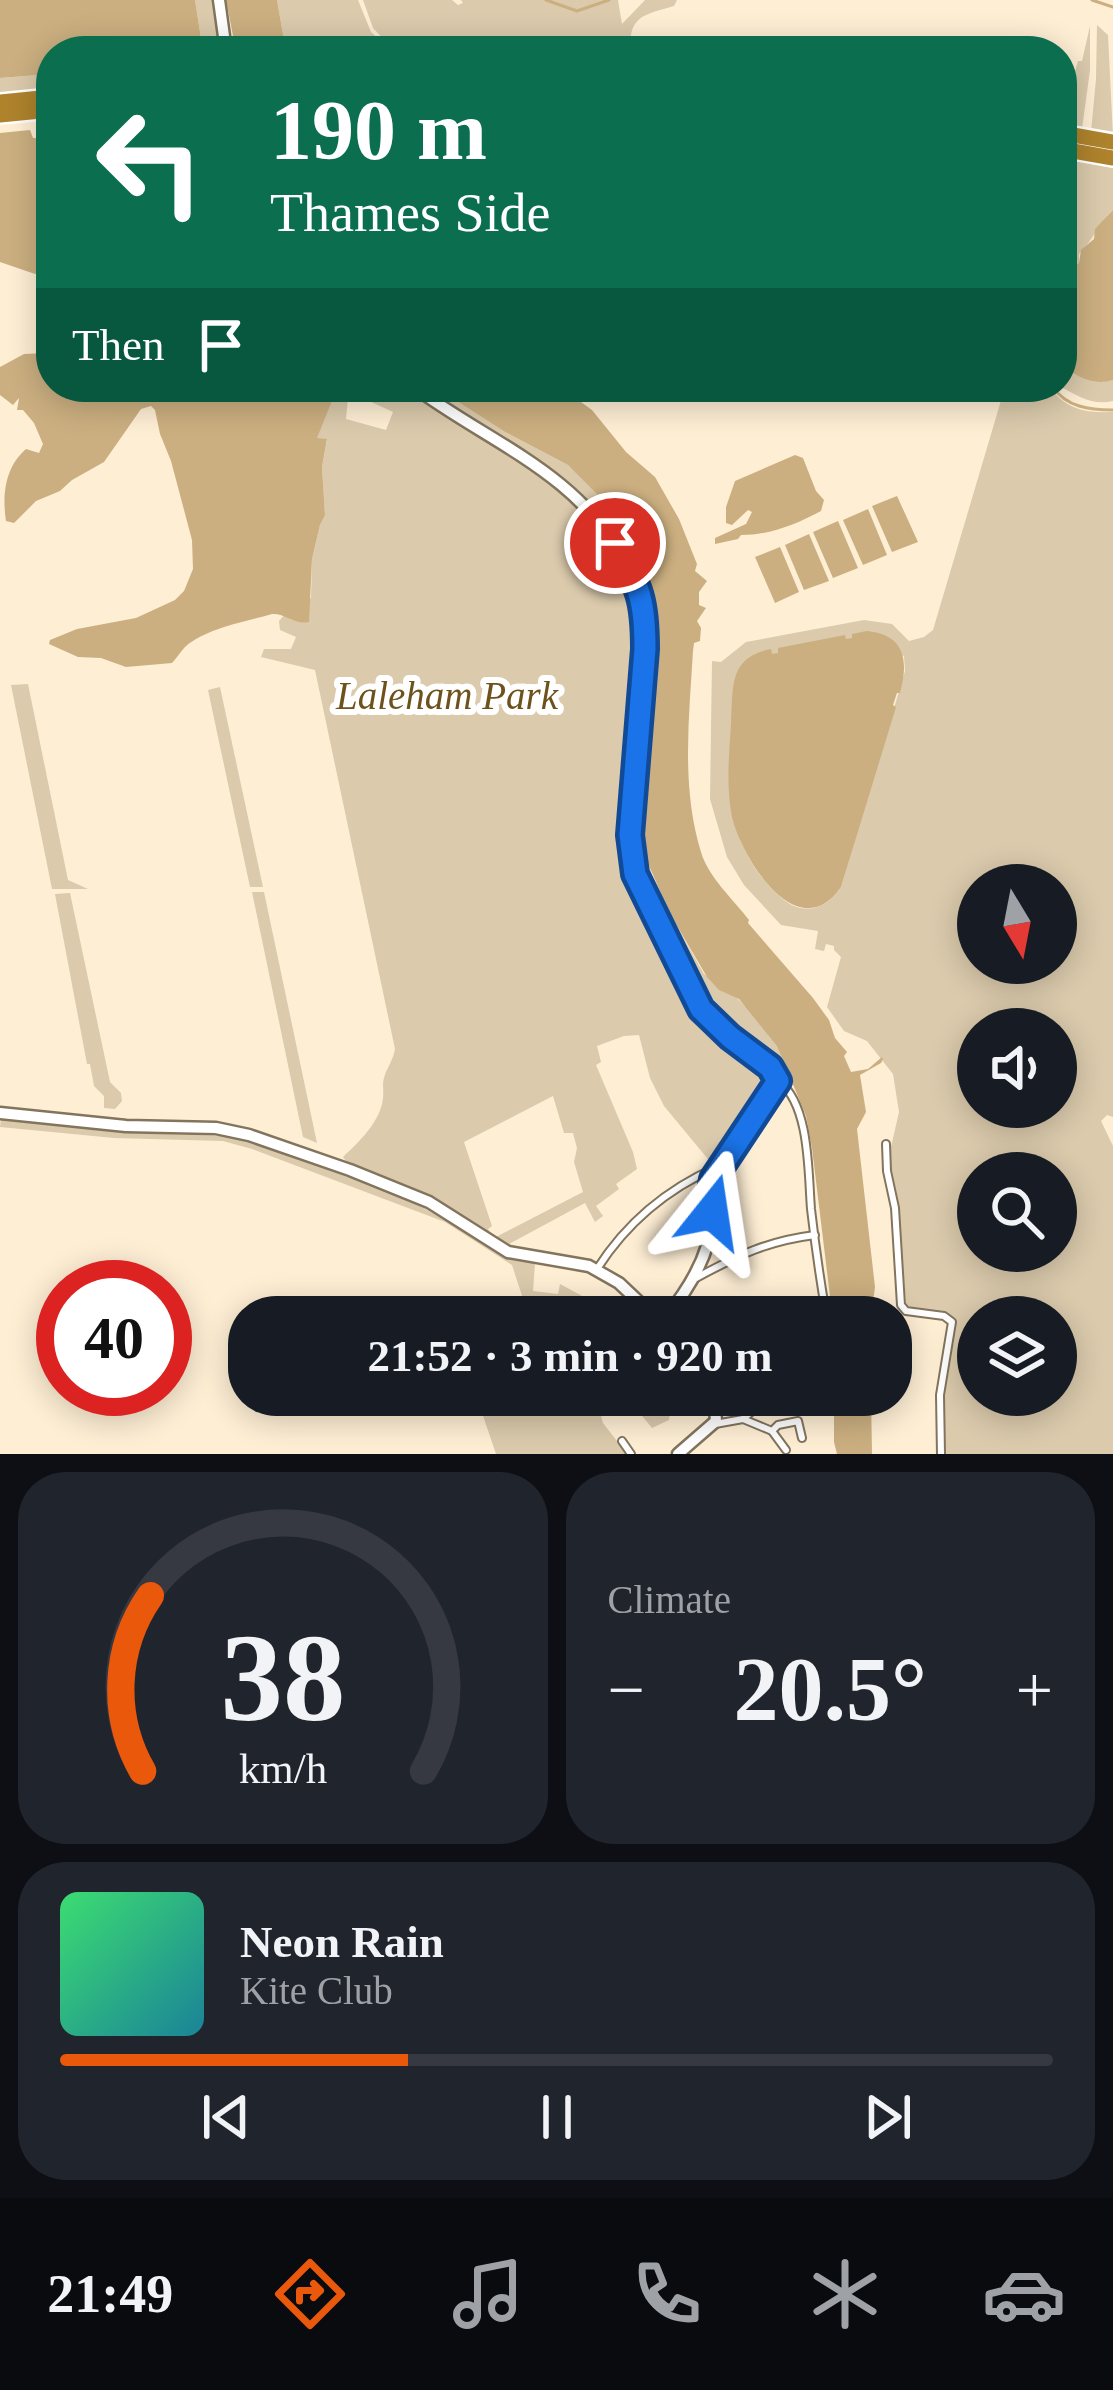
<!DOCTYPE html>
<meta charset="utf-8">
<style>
:root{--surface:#171b24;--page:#20242c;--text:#f1f3f6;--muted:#9ea1a6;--line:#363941;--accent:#ea580c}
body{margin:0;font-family:"Times New Roman",serif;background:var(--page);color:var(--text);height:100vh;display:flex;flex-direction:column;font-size:45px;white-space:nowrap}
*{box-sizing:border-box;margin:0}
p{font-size:39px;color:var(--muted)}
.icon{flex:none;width:66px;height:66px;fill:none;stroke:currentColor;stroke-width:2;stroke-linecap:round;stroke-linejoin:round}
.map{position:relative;height:1454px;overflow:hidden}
.sheet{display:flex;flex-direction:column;gap:18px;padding:18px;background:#0d0f14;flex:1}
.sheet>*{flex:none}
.guide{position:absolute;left:36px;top:36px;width:1041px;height:366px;border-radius:48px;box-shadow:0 6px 30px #0003;background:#0b6e4f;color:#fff;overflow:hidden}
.needle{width:78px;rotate:170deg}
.controls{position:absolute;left:957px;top:864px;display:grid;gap:24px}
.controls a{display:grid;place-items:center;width:120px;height:120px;border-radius:50%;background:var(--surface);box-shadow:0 6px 30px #0003;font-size:60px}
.speed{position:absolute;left:36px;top:1260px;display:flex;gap:24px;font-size:60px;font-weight:700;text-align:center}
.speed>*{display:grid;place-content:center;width:156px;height:156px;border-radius:50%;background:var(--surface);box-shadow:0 6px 30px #0003;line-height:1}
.speed .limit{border:18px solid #d22;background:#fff;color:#111}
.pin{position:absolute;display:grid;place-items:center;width:102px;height:102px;color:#fff;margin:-51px;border:6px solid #fff;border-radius:50%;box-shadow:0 3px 12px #0007}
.me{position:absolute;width:132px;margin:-66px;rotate:15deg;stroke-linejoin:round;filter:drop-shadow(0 0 9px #0008)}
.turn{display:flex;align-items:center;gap:42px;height:252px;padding:0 36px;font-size:54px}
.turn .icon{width:156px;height:156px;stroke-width:2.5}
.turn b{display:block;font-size:84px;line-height:102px}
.then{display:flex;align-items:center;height:114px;padding:0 36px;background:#0003;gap:24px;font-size:45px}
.big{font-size:90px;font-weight:700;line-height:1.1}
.sheet .widget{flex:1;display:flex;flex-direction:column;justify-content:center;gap:18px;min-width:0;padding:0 42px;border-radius:48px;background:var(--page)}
.sheet .dial{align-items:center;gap:0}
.dial svg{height:312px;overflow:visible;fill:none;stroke:var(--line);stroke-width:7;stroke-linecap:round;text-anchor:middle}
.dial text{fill:var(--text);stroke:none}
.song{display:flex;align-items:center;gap:36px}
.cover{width:144px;height:144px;border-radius:18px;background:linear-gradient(135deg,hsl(140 70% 55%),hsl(190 70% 35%))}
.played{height:12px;border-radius:6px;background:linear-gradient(90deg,var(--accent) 35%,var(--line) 35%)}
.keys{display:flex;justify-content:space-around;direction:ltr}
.heat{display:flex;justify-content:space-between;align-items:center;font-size:66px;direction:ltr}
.sheet .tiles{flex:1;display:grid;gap:18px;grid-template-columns:1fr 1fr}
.widget:last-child{grid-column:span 2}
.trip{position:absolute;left:228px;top:1296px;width:684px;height:120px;border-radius:48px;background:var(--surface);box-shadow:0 6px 30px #0003;font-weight:700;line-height:120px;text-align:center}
.tabs{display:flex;height:192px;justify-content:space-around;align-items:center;background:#090b0e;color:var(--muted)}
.tabs .icon{width:84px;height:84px}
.tabs .on{color:var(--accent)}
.tabs b{font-size:54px;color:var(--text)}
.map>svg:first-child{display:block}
.green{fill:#dbcaac;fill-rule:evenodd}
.water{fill:#cbaf80}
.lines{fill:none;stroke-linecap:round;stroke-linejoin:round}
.stream{stroke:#cbaf80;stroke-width:3}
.street-casing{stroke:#82745d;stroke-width:10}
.secondary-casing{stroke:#82745d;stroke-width:15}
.highway-casing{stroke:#fff;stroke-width:20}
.street{stroke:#fff;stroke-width:6}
.secondary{stroke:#fff;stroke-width:10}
.highway{stroke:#ae832c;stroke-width:15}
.route-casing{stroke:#114b97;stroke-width:30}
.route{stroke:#1a73e8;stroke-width:21}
.labels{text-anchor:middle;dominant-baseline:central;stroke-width:12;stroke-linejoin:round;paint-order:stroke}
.park-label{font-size:39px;font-style:italic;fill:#6e521b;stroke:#fff}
</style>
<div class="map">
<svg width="1113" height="1454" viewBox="0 0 1113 1454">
<rect width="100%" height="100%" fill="#feeed4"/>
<g class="green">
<path d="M 195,0 L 213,0 L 219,51 L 203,51 Z"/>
<path d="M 277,0 L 358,0 L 371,32 L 382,42 L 386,42 L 373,28 L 363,0 L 452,0 L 458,5 L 463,3 L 461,0 L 618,0 L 622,24 L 645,0 L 677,0 L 674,6 C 644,15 629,15 630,51 L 286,51 Z"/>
<path d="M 1097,25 L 1108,35 L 1113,136 L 1091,132 L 1096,79 Z"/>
<path d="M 1090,26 L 1090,70 L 1082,129 L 1062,125 L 1062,116 L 1078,61 L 1082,61 Z"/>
<path d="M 51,74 L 51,91 L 0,95 L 0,78 Z"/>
<path d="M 1062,159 L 1113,168 L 1113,210 C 1099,223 1093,240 1079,254 L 1079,263 L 1069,268 L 1062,281 Z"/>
<path d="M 1062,364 C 1076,376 1094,385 1113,380 L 1113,401 C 1093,406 1078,396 1061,387 Z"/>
<path d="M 330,387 L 349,387 L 346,419 L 386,430 L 393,412 L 369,401 L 367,387 L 435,387 L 505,432 L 568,465 L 588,483 L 617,516 L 637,561 L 651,606 L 642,831 L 652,876 L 670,914 L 704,974 L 733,994 L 749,1010 L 777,1045 L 788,1072 L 772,1085 L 720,1162 L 712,1164 L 664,1106 L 650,1078 L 639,1035 L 624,1036 L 597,1046 L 601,1062 L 596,1065 L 633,1152 L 637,1169 L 616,1184 L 619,1189 L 596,1206 L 603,1216 L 595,1222 L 585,1203 L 509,1244 L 495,1239 L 444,1206 L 348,1164 L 343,1157 C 359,1142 381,1121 383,1098 C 384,1091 382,1085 384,1078 C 387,1067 393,1061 395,1049 L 315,670 L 261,657 L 264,649 L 291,649 L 296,637 L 280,630 L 279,621 L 286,613 L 311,598 L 312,559 L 320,525 L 325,514 L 322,467 L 327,440 L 316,439 L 332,401 ZM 553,1096 L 564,1133 L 573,1133 L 577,1148 L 574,1162 L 583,1192 L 494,1238 L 488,1229 L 492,1226 L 464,1142 Z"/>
<path d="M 1005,387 L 1050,387 C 1066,410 1086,413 1113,412 L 1113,1117 L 1107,1115 L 1101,1121 L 1113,1146 L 1113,1454 L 944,1454 L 942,1395 L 955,1318 L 910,1308 L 906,1304 L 897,1197 L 888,1160 L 899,1112 L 893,1074 L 867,1041 L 844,1031 L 827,1007 L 841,957 L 834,950 L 834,946 L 826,944 L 824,951 L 815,949 L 818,931 L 781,925 L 744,885 L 727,857 L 710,799 L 712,661 L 721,662 L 746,642 L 864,620 L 892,624 L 909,641 L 924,637 L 933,630 ZM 845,636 L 846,640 L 853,638 L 904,656 L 905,671 L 841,887 C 830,903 815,914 794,906 C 781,900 769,886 760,875 C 713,812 733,740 741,668 L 779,653 L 778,649 ZM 978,885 L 1056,885 L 1056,963 L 978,963 ZM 978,1029 L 1056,1029 L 1056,1107 L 978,1107 ZM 978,1173 L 1056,1173 L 1056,1251 L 978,1251 ZM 978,1317 L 1056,1317 L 1056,1395 L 978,1395 Z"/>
<path d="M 28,684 L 68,880 L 88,889 L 52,889 L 11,685 Z"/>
<path d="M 220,687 L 263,887 L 250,887 L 208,690 Z"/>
<path d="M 252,892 L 264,892 L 317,1143 L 303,1137 Z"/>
<path d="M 70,893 L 110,1082 L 121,1093 L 122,1101 L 115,1109 L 104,1108 L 104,1096 L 94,1086 L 90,1064 L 87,1064 L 55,894 Z"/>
<path d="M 1,1119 L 133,1133 L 224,1136 L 249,1142 C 302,1161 357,1178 409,1201 C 452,1220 487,1255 535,1263 L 533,1291 L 558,1294 L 560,1284 L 599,1305 L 605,1317 L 522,1317 L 526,1308 L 512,1265 L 445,1222 L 252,1149 L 223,1141 L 114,1138 L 0,1127 Z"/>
<path d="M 476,1395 L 646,1395 L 658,1406 L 671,1404 L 669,1420 L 652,1428 L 629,1400 L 615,1407 L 612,1404 L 600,1412 L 603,1423 L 627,1454 L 496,1454 Z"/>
</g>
<g class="water">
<path d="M 0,0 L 195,0 L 203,51 L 51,51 L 51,74 L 0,78 Z"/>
<path d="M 226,0 L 277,0 L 286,51 L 236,51 Z"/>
<path d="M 30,130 L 33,138 L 51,138 L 51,265 L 35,274 L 0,262 L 0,133 Z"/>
<path d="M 1113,210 L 1113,380 C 1094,386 1076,377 1062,364 L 1062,281 L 1069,268 L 1079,263 L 1081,250 L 1094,239 L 1095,229 Z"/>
<path d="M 47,353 L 51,353 L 51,387 L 330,387 L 332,401 L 317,438 L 327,439 L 322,467 L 325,515 L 320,525 L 312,559 L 309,622 C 295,625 285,613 272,614 C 245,622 207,628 185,647 C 180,652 177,658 172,663 L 126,667 L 101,658 L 78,657 L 49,644 L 50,640 L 77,629 L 136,618 L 175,600 L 184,591 L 193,569 L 192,540 L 171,461 L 160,434 L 155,410 L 151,406 L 141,409 L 104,462 L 72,480 L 60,491 L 36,501 L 14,523 L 6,521 C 2,495 5,467 26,449 L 39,453 L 43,444 L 34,423 L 23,410 L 17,410 L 19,398 L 13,405 L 0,395 L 0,367 L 24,354 Z"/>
<path d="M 435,387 L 560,387 L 592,410 L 626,452 L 655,477 L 679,519 L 697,564 L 695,571 L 707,581 L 699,592 L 699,605 L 706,608 L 697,621 L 701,628 L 700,641 L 694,643 L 693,651 C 689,718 681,787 701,852 C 708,877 734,900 749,920 L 748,923 L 813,998 L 829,1020 L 835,1038 L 847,1052 L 844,1056 L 851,1072 L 868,1069 L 882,1057 L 883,1059 L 881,1063 L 860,1075 L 866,1112 L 857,1129 L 875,1287 L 871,1317 L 835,1317 L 832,1313 L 812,1148 L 806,1116 L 797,1094 L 777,1046 L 739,999 L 719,990 L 707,977 L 670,914 L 647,861 L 642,832 L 641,788 L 651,652 L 651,606 L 629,540 L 617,516 L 603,500 L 568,465 L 505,432 Z"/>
<path d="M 795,455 L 803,458 L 816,491 L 824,500 L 821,511 C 795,525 769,535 741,535 L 738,539 L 715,544 L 715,538 L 746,524 L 752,512 L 748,510 L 732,525 L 726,523 L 726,507 L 735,481 Z"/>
<path d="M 897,496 L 918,542 L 892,552 L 872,506 Z"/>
<path d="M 868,509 L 887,555 L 863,565 L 843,520 Z"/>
<path d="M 838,521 L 858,568 L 833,578 L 813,532 Z"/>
<path d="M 809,534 L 829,581 L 804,590 L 785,545 Z"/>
<path d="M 780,547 L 799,592 L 775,603 L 755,557 Z"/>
<path d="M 867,631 C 905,635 909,660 900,693 L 897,693 L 893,705 L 896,707 L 841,887 C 798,949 742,859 732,817 C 726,787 729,755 731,724 C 733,685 729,657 771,649 L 772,654 L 778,653 L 778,648 L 845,635 L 846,639 L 852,638 L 852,634 Z"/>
<path d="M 834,1395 L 871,1395 L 872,1454 L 837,1454 L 834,1442 Z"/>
</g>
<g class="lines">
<g class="stream">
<path d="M 546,0 L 577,11 L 609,0"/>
<path d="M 1092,0 L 1113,7"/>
<path d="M 1053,387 C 1066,407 1090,410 1113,410"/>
</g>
<g class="street-casing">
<g id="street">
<path d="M 779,1081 C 810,1106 808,1171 811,1209 C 815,1244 820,1279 826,1314 L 822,1317"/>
<path d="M 886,1144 L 887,1171 L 895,1208 L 901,1305 L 906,1311 L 944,1316 L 952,1322 L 940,1395 L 941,1454"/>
<path d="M 597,1269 C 627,1222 667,1189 717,1167"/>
<path d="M 696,1278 C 739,1255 767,1241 815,1235"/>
<path d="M 799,1395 L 803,1408"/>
<path d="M 743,1419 L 772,1431 L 778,1425 L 798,1421 L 802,1438"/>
<path d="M 715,1424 L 743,1419 L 771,1395"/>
<path d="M 772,1431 L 786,1450"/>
<path d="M 622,1441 L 631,1454"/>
</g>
</g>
<g class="secondary-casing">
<g id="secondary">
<path d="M 219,0 L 226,51"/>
<path d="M 414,387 C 488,442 578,473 623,559 C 631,572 640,587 643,602 C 647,617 645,633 645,649 L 630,835 L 635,874 L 701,1009 L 778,1077 L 774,1091 L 713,1179 C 710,1193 713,1204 712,1219 C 710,1254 688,1290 666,1317"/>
<path d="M 0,1113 L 126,1126 L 216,1128 L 249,1135 L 350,1170 L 429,1202 L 508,1252 L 589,1266 L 619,1283 L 655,1317"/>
<path d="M 678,1454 L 716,1421 L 715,1409 L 706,1395"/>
</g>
</g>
<g class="highway-casing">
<g id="highway">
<path d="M 0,102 L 51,97"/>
<path d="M 0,115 L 51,110"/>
<path d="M 1062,133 L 1113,142"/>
<path d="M 1062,149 L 1113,158"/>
</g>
</g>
<use href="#street" class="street"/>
<use href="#secondary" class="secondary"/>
<use href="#highway" class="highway"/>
</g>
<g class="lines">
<g class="route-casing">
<path id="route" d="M 615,543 C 639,588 645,597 645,649 L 630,835 L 635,874 L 701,1009 L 730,1037 L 770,1067 L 778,1081 L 713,1179 L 710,1196 L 712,1212"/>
</g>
<use href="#route" class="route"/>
</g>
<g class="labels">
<g class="park-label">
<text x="447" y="695">Laleham Park</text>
</g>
</g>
</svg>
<div class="controls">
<a><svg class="needle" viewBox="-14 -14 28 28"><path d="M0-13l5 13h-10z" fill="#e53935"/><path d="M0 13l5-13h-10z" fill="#9ea1a6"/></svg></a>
<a><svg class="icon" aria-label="sound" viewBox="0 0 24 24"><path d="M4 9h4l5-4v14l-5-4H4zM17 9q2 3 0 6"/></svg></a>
<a><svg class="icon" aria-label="search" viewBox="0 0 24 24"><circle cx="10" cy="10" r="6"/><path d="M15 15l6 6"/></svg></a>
<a><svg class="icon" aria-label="layers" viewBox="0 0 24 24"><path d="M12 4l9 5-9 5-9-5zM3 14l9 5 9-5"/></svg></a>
</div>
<div class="speed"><div class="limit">40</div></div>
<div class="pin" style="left:615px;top:543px;background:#d93025"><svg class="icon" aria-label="arrive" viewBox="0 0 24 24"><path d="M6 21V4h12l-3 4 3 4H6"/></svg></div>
<svg class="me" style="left:712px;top:1212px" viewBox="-20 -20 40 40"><path d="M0-17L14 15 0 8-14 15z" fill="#1a73e8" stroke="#fff" stroke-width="4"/></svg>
<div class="trip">21:52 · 3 min · 920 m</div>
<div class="guide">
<div class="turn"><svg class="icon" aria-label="left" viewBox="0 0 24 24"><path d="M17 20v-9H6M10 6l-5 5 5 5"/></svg><div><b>190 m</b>Thames Side</div></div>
<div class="then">Then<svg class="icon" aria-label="arrive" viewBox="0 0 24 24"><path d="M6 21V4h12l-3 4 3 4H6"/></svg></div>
</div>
</div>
<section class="sheet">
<div class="tiles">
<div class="widget dial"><svg viewBox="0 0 100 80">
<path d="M14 69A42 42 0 1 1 86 69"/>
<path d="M14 69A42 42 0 0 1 16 24" stroke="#ea580c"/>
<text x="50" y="56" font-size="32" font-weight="700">38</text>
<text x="50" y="72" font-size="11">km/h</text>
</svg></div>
<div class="widget"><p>Climate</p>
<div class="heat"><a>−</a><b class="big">20.5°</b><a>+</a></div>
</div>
<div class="widget">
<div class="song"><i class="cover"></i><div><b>Neon Rain</b><p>Kite Club</p></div></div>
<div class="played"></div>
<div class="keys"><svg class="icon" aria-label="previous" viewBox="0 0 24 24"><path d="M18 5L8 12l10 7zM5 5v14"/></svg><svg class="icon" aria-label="pause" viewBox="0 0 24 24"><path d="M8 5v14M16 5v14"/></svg><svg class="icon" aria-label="next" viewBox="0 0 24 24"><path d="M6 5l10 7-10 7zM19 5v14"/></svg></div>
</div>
</div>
</section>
<nav class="tabs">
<b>21:49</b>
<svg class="icon on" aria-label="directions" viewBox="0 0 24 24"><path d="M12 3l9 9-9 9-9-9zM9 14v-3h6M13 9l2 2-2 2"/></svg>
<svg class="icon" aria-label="music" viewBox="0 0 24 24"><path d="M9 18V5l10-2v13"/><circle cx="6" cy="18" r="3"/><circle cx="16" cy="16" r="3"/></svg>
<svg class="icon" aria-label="phone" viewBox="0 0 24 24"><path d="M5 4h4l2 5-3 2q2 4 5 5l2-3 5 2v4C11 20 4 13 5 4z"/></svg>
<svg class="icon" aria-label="climate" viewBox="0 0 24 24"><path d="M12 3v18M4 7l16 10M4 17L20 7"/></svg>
<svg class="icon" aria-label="car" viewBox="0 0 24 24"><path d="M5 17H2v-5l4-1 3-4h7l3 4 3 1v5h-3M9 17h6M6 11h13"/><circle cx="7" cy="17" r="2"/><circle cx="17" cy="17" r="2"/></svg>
</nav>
